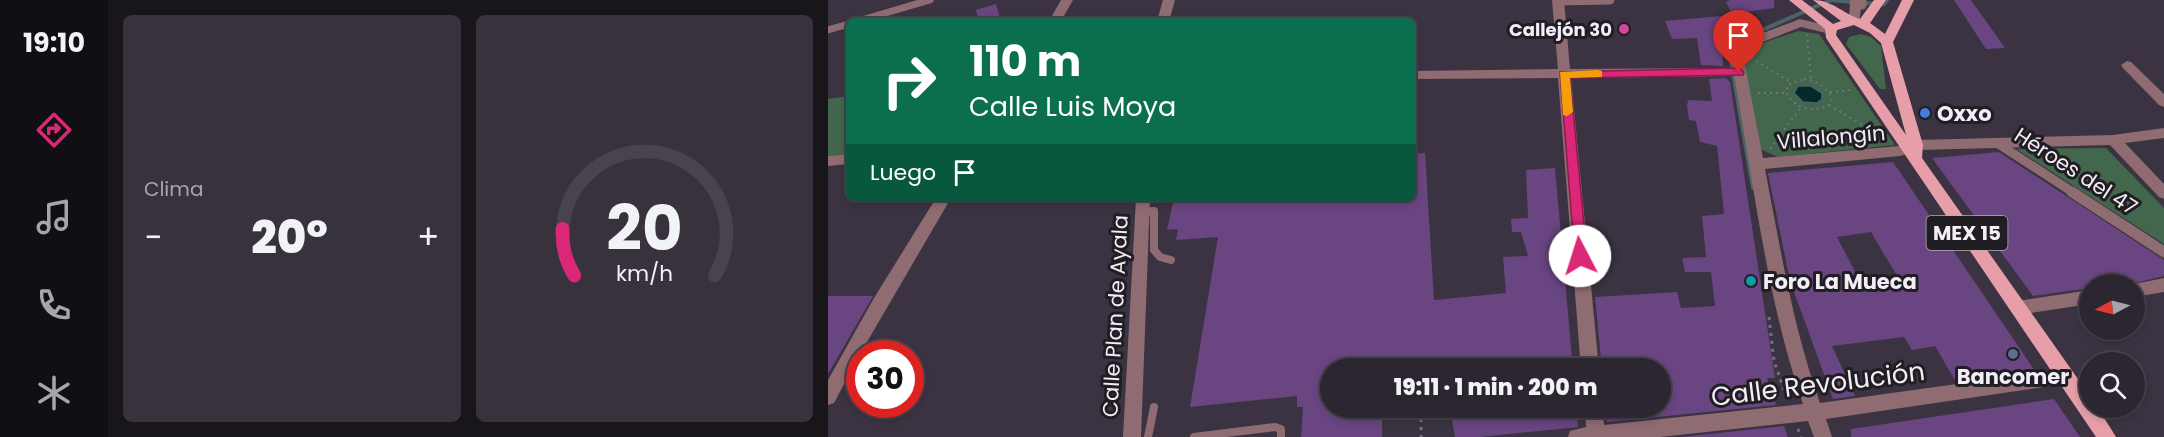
<!DOCTYPE html>
<html lang="es">
<meta charset="utf-8">
<style>
:root{--surface:#2c2631;--page:#38323d;--text:#f1f3f6;--muted:#a6a5ab;--line:#48434d;--accent:#db2777}
body{margin:0;font-family:Poppins,sans-serif;background:var(--page);color:var(--text);height:100vh;display:flex;flex-direction:column;font-size:22px;white-space:nowrap}
*{box-sizing:border-box;margin:0}
p{font-size:20px;color:var(--muted)}
.icon{flex:none;width:33px;height:33px;fill:none;stroke:currentColor;stroke-width:2;stroke-linecap:round;stroke-linejoin:round}
.map{position:relative;flex:1;overflow:hidden}
.drawer{display:flex;flex-direction:column;gap:15px;padding:15px;background:#18151b;width:720px}
.drawer>*{flex:none}
.banner{position:absolute;left:18px;top:18px;width:570px;height:183px;border-radius:9px;box-shadow:0 3px 9px #0003,0 0 0 2px var(--line);background:#0b6e4f;color:#fff;overflow:hidden}
.needle{width:39px;rotate:263deg}
.controls{position:absolute;left:1251px;top:274px;display:grid;gap:12px}
.controls a{display:grid;place-items:center;width:66px;height:66px;border-radius:50%;background:var(--surface);box-shadow:0 3px 9px #0003,0 0 0 2px var(--line);font-size:30px}
.speed{position:absolute;left:18px;top:340px;display:flex;gap:12px;font-size:30px;font-weight:700;text-align:center}
.speed>*{display:grid;place-content:center;width:78px;height:78px;border-radius:50%;background:var(--surface);box-shadow:0 3px 9px #0003,0 0 0 2px var(--line);line-height:1}
.speed .limit{border:9px solid #d22;background:#fff;color:#111}
.pin{position:absolute;display:grid;place-items:center;width:51px;height:51px;color:#fff;margin:-62px -26px;border-radius:50% 50% 50% 0;rotate:-45deg;box-shadow:0 0 6px #0007}
.pin .icon{rotate:45deg}
.me{position:absolute;width:66px;margin:-33px;rotate:355deg;stroke-linejoin:round;filter:drop-shadow(0 0 4px #0008)}
.turn{display:flex;align-items:center;gap:21px;height:126px;padding:0 24px;font-size:27px}
.turn .icon{width:78px;height:78px;stroke-width:2.5}
.turn b{display:block;font-size:42px;line-height:51px}
.then{display:flex;align-items:center;height:57px;padding:0 24px;background:#0003;gap:12px;font-size:22px}
.big{font-size:45px;font-weight:800;line-height:1.1}
.drawer .tile{flex:1;display:flex;flex-direction:column;justify-content:center;gap:9px;min-width:0;padding:0 21px;border-radius:9px;background:var(--page)}
.drawer .dial{align-items:center;gap:0}
.dial svg{height:156px;overflow:visible;fill:none;stroke:var(--line);stroke-width:7;stroke-linecap:round;text-anchor:middle}
.dial text{fill:var(--text);stroke:none}
.heat{display:flex;justify-content:space-between;align-items:center;font-size:33px;direction:ltr}
.drawer .tiles{flex:1;display:grid;gap:15px;grid-template-columns:repeat(2,1fr)}
.trip{position:absolute;left:492px;top:358px;width:351px;height:60px;border-radius:30px;background:var(--surface);box-shadow:0 3px 9px #0003,0 0 0 2px var(--line);font-weight:800;line-height:60px;text-align:center}
main{display:flex;flex:1;min-height:0}
.dock{display:flex;flex-direction:column;width:108px;justify-content:space-around;align-items:center;background:#120f14;color:var(--muted)}
.dock .icon{width:42px;height:42px}
.dock .on{color:var(--accent)}
.dock b{font-size:27px;color:var(--text)}
.map>svg:first-child{display:block}
.green{fill:#42674c}
.water{fill:#03292a;stroke:#4b6467;stroke-width:1.5}
.lines{fill:none;stroke-linecap:round;stroke-linejoin:round}
.stream{stroke:#4b6467;stroke-width:4}
.building{fill:#694581;fill-rule:evenodd}
.path-far1{stroke:#78717d;stroke-width:2;stroke-dasharray:2 4;stroke-linecap:butt}
.path{stroke:#78717d;stroke-width:3;stroke-dasharray:3 5;stroke-linecap:butt}
.service-far1{stroke:#8f6c71;stroke-width:7}
.service{stroke:#8f6c71;stroke-width:8}
.pedestrian-far1{stroke:#8f6c71;stroke-width:9}
.pedestrian{stroke:#8f6c71;stroke-width:11}
.minor{fill:#8f6c71;fill-rule:evenodd}
.tertiary{fill:#8f6c71;fill-rule:evenodd}
.primary{fill:#e69fa9;fill-rule:evenodd}
.route{fill:#db2777;stroke:#8e194d;stroke-width:1.5}
.slow{fill:#f59e0b}
.hotel-dot{fill:#d1479c;stroke:#201d23;stroke-width:2}
.shop-dot{fill:#3f7fe0;stroke:#201d23;stroke-width:2}
.culture-dot{fill:#0f9aa8;stroke:#201d23;stroke-width:2}
.service-dot{fill:#5c6f8a;stroke:#201d23;stroke-width:2}
.labels{text-anchor:middle;dominant-baseline:central;stroke-width:6;stroke-linejoin:round;paint-order:stroke}
.far-poi-label{font-size:18px;font-weight:bold;fill:#f2edf6;stroke:#201d23;text-anchor:end}
.shield{fill:#201d23;stroke:#b3afb7;stroke-width:1.5}
.shield-label{font-size:20px;font-weight:bold;fill:#f2edf6}
.poi-label{font-size:21px;font-weight:bold;fill:#f2edf6;stroke:#201d23;text-anchor:start}
.street-label{font-size:21px;fill:#f2edf6;stroke:#201d23}
.near-street-label{font-size:26px;fill:#f2edf6;stroke:#201d23}
</style>
<main>
<nav class="dock">
<b>19:10</b>
<svg class="icon on" aria-label="directions" viewBox="0 0 24 24"><path d="M12 3l9 9-9 9-9-9zM9 14v-3h6M13 9l2 2-2 2"/></svg>
<svg class="icon" aria-label="music" viewBox="0 0 24 24"><path d="M9 18V5l10-2v13"/><circle cx="6" cy="18" r="3"/><circle cx="16" cy="16" r="3"/></svg>
<svg class="icon" aria-label="phone" viewBox="0 0 24 24"><path d="M5 4h4l2 5-3 2q2 4 5 5l2-3 5 2v4C11 20 4 13 5 4z"/></svg>
<svg class="icon" aria-label="climate" viewBox="0 0 24 24"><path d="M12 3v18M4 7l16 10M4 17L20 7"/></svg>
</nav>
<section class="drawer">
<div class="tiles">
<div class="tile"><p>Clima</p>
<div class="heat"><a>−</a><b class="big">20°</b><a>+</a></div>
</div>
<div class="tile dial"><svg viewBox="0 0 100 80">
<path d="M14 69A42 42 0 1 1 86 69"/>
<path d="M14 69A42 42 0 0 1 8 45" stroke="#db2777"/>
<text x="50" y="56" font-size="32" font-weight="700">20</text>
<text x="50" y="72" font-size="11">km/h</text>
</svg></div>
</div>
</section>
<div class="map">
<svg width="1336" height="437" viewBox="0 0 1336 437">
<rect width="100%" height="100%" fill="#3b3341"/>
<g class="green">
<path d="M 970,31 L 991,34 L 1067,145 L 950,157 L 932,149 L 911,51 Z"/>
<path d="M 1033,34 L 1043,37 L 1053,46 L 1058,89 L 1052,89 L 1018,44 L 1021,37 Z"/>
<path d="M 21,96 L 21,154 L 0,156 L 0,99 Z"/>
<path d="M 1278,148 L 1336,208 L 1336,244 L 1188,149 Z"/>
</g>
<path class="water" d="M 970,86 L 983,86 L 994,93 L 994,99 L 989,103 L 975,102 L 966,93 Z"/>
<g class="lines">
<g class="stream">
<path d="M 1034,3 L 1056,4 L 1059,0"/>
<path d="M 925,188 L 900,45 L 1003,0 L 1025,2"/>
</g>
</g>
<g class="building">
<path d="M 902,0 L 946,0 L 946,8 L 904,14 L 898,2 Z"/>
<path d="M 1126,0 L 1143,0 L 1177,48 L 1158,49 Z"/>
<path d="M 168,4 L 173,21 L 151,21 L 148,10 Z"/>
<path d="M 905,15 L 919,29 L 893,37 L 895,66 L 873,65 L 869,38 L 844,39 L 837,21 Z"/>
<path d="M 898,78 L 902,82 L 947,378 L 939,378 L 948,405 L 779,422 L 778,408 L 832,408 L 832,369 L 774,369 L 767,297 L 849,292 L 853,308 L 887,306 L 883,272 L 857,272 L 854,258 L 878,257 L 874,216 L 896,214 L 889,146 L 872,142 L 868,121 L 861,120 L 859,106 L 860,100 L 884,101 L 881,79 Z"/>
<path d="M 1171,152 L 1336,260 L 1336,276 L 1299,285 L 1262,285 L 1262,288 L 1205,296 L 1104,158 Z"/>
<path d="M 597,153 L 606,300 L 678,293 L 675,257 L 700,256 L 693,232 L 684,232 L 683,219 L 700,218 L 698,170 L 727,168 L 745,369 L 502,369 L 502,408 L 554,408 L 554,437 L 473,437 L 475,407 L 469,407 L 469,396 L 362,407 L 390,237 L 348,240 L 350,229 L 339,230 L 346,198 L 585,198 L 585,154 Z"/>
<path d="M 1065,162 L 1159,300 L 1207,371 L 1128,382 L 1107,346 L 1084,350 L 1076,337 L 1004,346 L 1027,396 L 1005,399 L 962,281 L 940,173 ZM 1043,232 L 1057,256 L 1073,282 L 1035,287 L 1009,237 Z"/>
<path d="M 0,296 L 45,296 L 0,374 Z"/>
<path d="M 1226,399 L 1252,437 L 1023,437 L 1023,429 Z"/>
<path d="M 622,408 L 748,408 L 750,427 L 652,437 L 627,437 Z"/>
<path d="M 956,426 L 960,437 L 853,437 Z"/>
</g>
<g class="lines">
<g class="path-far1">
<path d="M 905,14 L 920,30"/>
<path d="M 979,34 L 983,80"/>
<path d="M 923,58 L 963,82"/>
<path d="M 976,79 C 988,81 997,86 1004,97 L 1001,105 C 984,113 968,109 958,93 L 960,85 Z"/>
<path d="M 1002,92 L 1024,90"/>
<path d="M 930,93 L 958,93"/>
<path d="M 1001,105 L 1056,138"/>
<path d="M 942,149 L 973,107"/>
</g>
<g class="path">
<path d="M 941,317 L 946,361 L 959,398"/>
<path d="M 593,411 L 593,437"/>
<path d="M 970,429 L 973,437"/>
</g>
<g class="service-far1">
<path d="M 30,21 L 102,0"/>
<path d="M 0,30 L 21,24"/>
</g>
<g class="service">
<path d="M 315,212 L 326,211 L 326,250 L 332,257 L 343,260"/>
<path d="M 320,437 L 326,407"/>
<path d="M 366,437 L 447,427 L 453,429 L 453,437"/>
</g>
<g class="pedestrian-far1">
<path d="M 1034,0 L 1034,5"/>
<path d="M 730,1 L 782,0"/>
<path d="M 1169,143 L 1246,193"/>
</g>
<path class="pedestrian" d="M 1244,192 L 1336,252"/>
<g class="minor">
<path d="M 724,0 L 736,0 L 742,69 L 904,68 L 901,48 L 903,45 L 972,19 L 1006,27 L 1008,30 L 1002,34 L 973,27 L 914,50 L 935,158 L 1071,146 L 1088,140 L 1285,135 L 1336,128 L 1336,138 L 1297,143 L 1336,184 L 1336,199 L 1331,197 L 1282,145 L 1089,150 L 1072,156 L 937,169 C 952,247 965,327 992,403 L 1237,369 L 1243,371 L 1246,377 L 1243,383 L 998,419 L 1004,437 L 986,437 L 980,421 L 832,437 L 740,437 L 742,431 L 758,427 L 757,408 L 775,408 L 776,425 L 975,404 C 939,301 926,184 906,76 L 743,78 L 771,369 L 753,369 L 730,78 L 585,79 L 585,71 L 730,69 Z"/>
<path d="M 1022,0 L 1034,0 L 1031,24 L 1027,25 L 1021,21 Z"/>
<path d="M 1299,61 L 1303,62 L 1336,94 L 1336,107 L 1331,105 L 1295,68 L 1293,65 Z"/>
<path d="M 1336,278 L 1336,292 L 1306,297 L 1306,285 L 1301,285 Z"/>
<path d="M 1262,290 L 1262,304 L 1190,315 L 1184,313 L 1182,308 L 1184,303 L 1190,301 Z"/>
</g>
<g class="tertiary">
<path d="M 233,0 L 245,0 L 233,21 L 221,21 Z"/>
<path d="M 335,0 L 347,0 L 341,21 L 329,21 Z"/>
<path d="M 21,154 L 21,164 L 0,166 L 0,156 Z"/>
<path d="M 108,198 L 123,198 L 32,354 L 6,403 L 0,405 L 0,380 L 46,298 Z"/>
<path d="M 308,198 L 322,198 L 313,437 L 295,437 Z"/>
</g>
<path class="primary" d="M 961,0 L 974,0 L 1005,24 L 1013,21 L 985,0 C 1004,0 1016,14 1032,19 L 1046,0 L 1058,0 L 1042,23 L 1057,34 L 1074,0 L 1086,0 L 1065,42 L 1095,145 L 1094,158 L 1262,396 L 1262,408 L 1270,408 L 1288,437 L 1268,437 L 998,38 L 997,29 ZM 1026,25 L 1042,33 L 1053,43 L 1078,135 L 1008,35 L 1009,30 Z"/>
</g>
<path class="route" d="M 911,68 L 916,72 L 915,75 L 742,78 L 759,256 L 757,260 L 747,260 L 732,72 Z"/>
<path class="slow" d="M 770,70 L 774,71 L 774,77 L 742,78 L 745,112 L 739,116 L 735,115 L 732,72 Z"/>
<circle class="hotel-dot" cx="796" cy="29" r="6"/>
<circle class="shop-dot" cx="1097" cy="113" r="6"/>
<circle class="culture-dot" cx="923" cy="281" r="6"/>
<circle class="service-dot" cx="1185" cy="354" r="6"/>
<g class="labels">
<g class="far-poi-label">
<text x="784" y="29">Callejón 30</text>
</g>
<rect class="shield" x="1098.5" y="216" width="81" height="34" rx="4.5"/>
<g class="shield-label">
<text x="1139" y="233">MEX 15</text>
</g>
<g class="poi-label">
<text x="1109" y="113">Oxxo</text>
<text x="935" y="281">Foro La Mueca</text>
<text x="1185" y="376" text-anchor="middle">Bancomer</text>
</g>
<g class="street-label">
<text transform="translate(1003 137) rotate(-5)">Villalongín</text>
<text transform="translate(1248 171) rotate(33)">Héroes del 47</text>
<text transform="translate(287 316) rotate(-87)">Calle Plan de Ayala</text>
</g>
<g class="near-street-label">
<text transform="translate(990 384) rotate(-7)">Calle Revolución</text>
</g>
</g>
</svg>
<div class="controls">
<a><svg class="needle" viewBox="-14 -14 28 28"><path d="M0-13l5 13h-10z" fill="#e53935"/><path d="M0 13l5-13h-10z" fill="#a6a5ab"/></svg></a>
<a><svg class="icon" aria-label="search" viewBox="0 0 24 24"><circle cx="10" cy="10" r="6"/><path d="M15 15l6 6"/></svg></a>
</div>
<div class="speed"><div class="limit">30</div></div>
<div class="pin" style="left:911px;top:72px;background:#d93025"><svg class="icon" aria-label="arrive" viewBox="0 0 24 24"><path d="M6 21V4h12l-3 4 3 4H6"/></svg></div>
<svg class="me" style="left:752px;top:256px" viewBox="-20 -20 40 40"><circle r="19" fill="#fff"/><path d="M0-13L10 11 0 6-10 11z" fill="#db2777"/></svg>
<div class="trip">19:11 · 1 min · 200 m</div>
<div class="banner">
<div class="turn"><svg class="icon" aria-label="right" viewBox="0 0 24 24"><path d="M7 20v-9h11M14 6l5 5-5 5"/></svg><div><b>110 m</b>Calle Luis Moya</div></div>
<div class="then">Luego<svg class="icon" aria-label="arrive" viewBox="0 0 24 24"><path d="M6 21V4h12l-3 4 3 4H6"/></svg></div>
</div>
</div>
</main>
